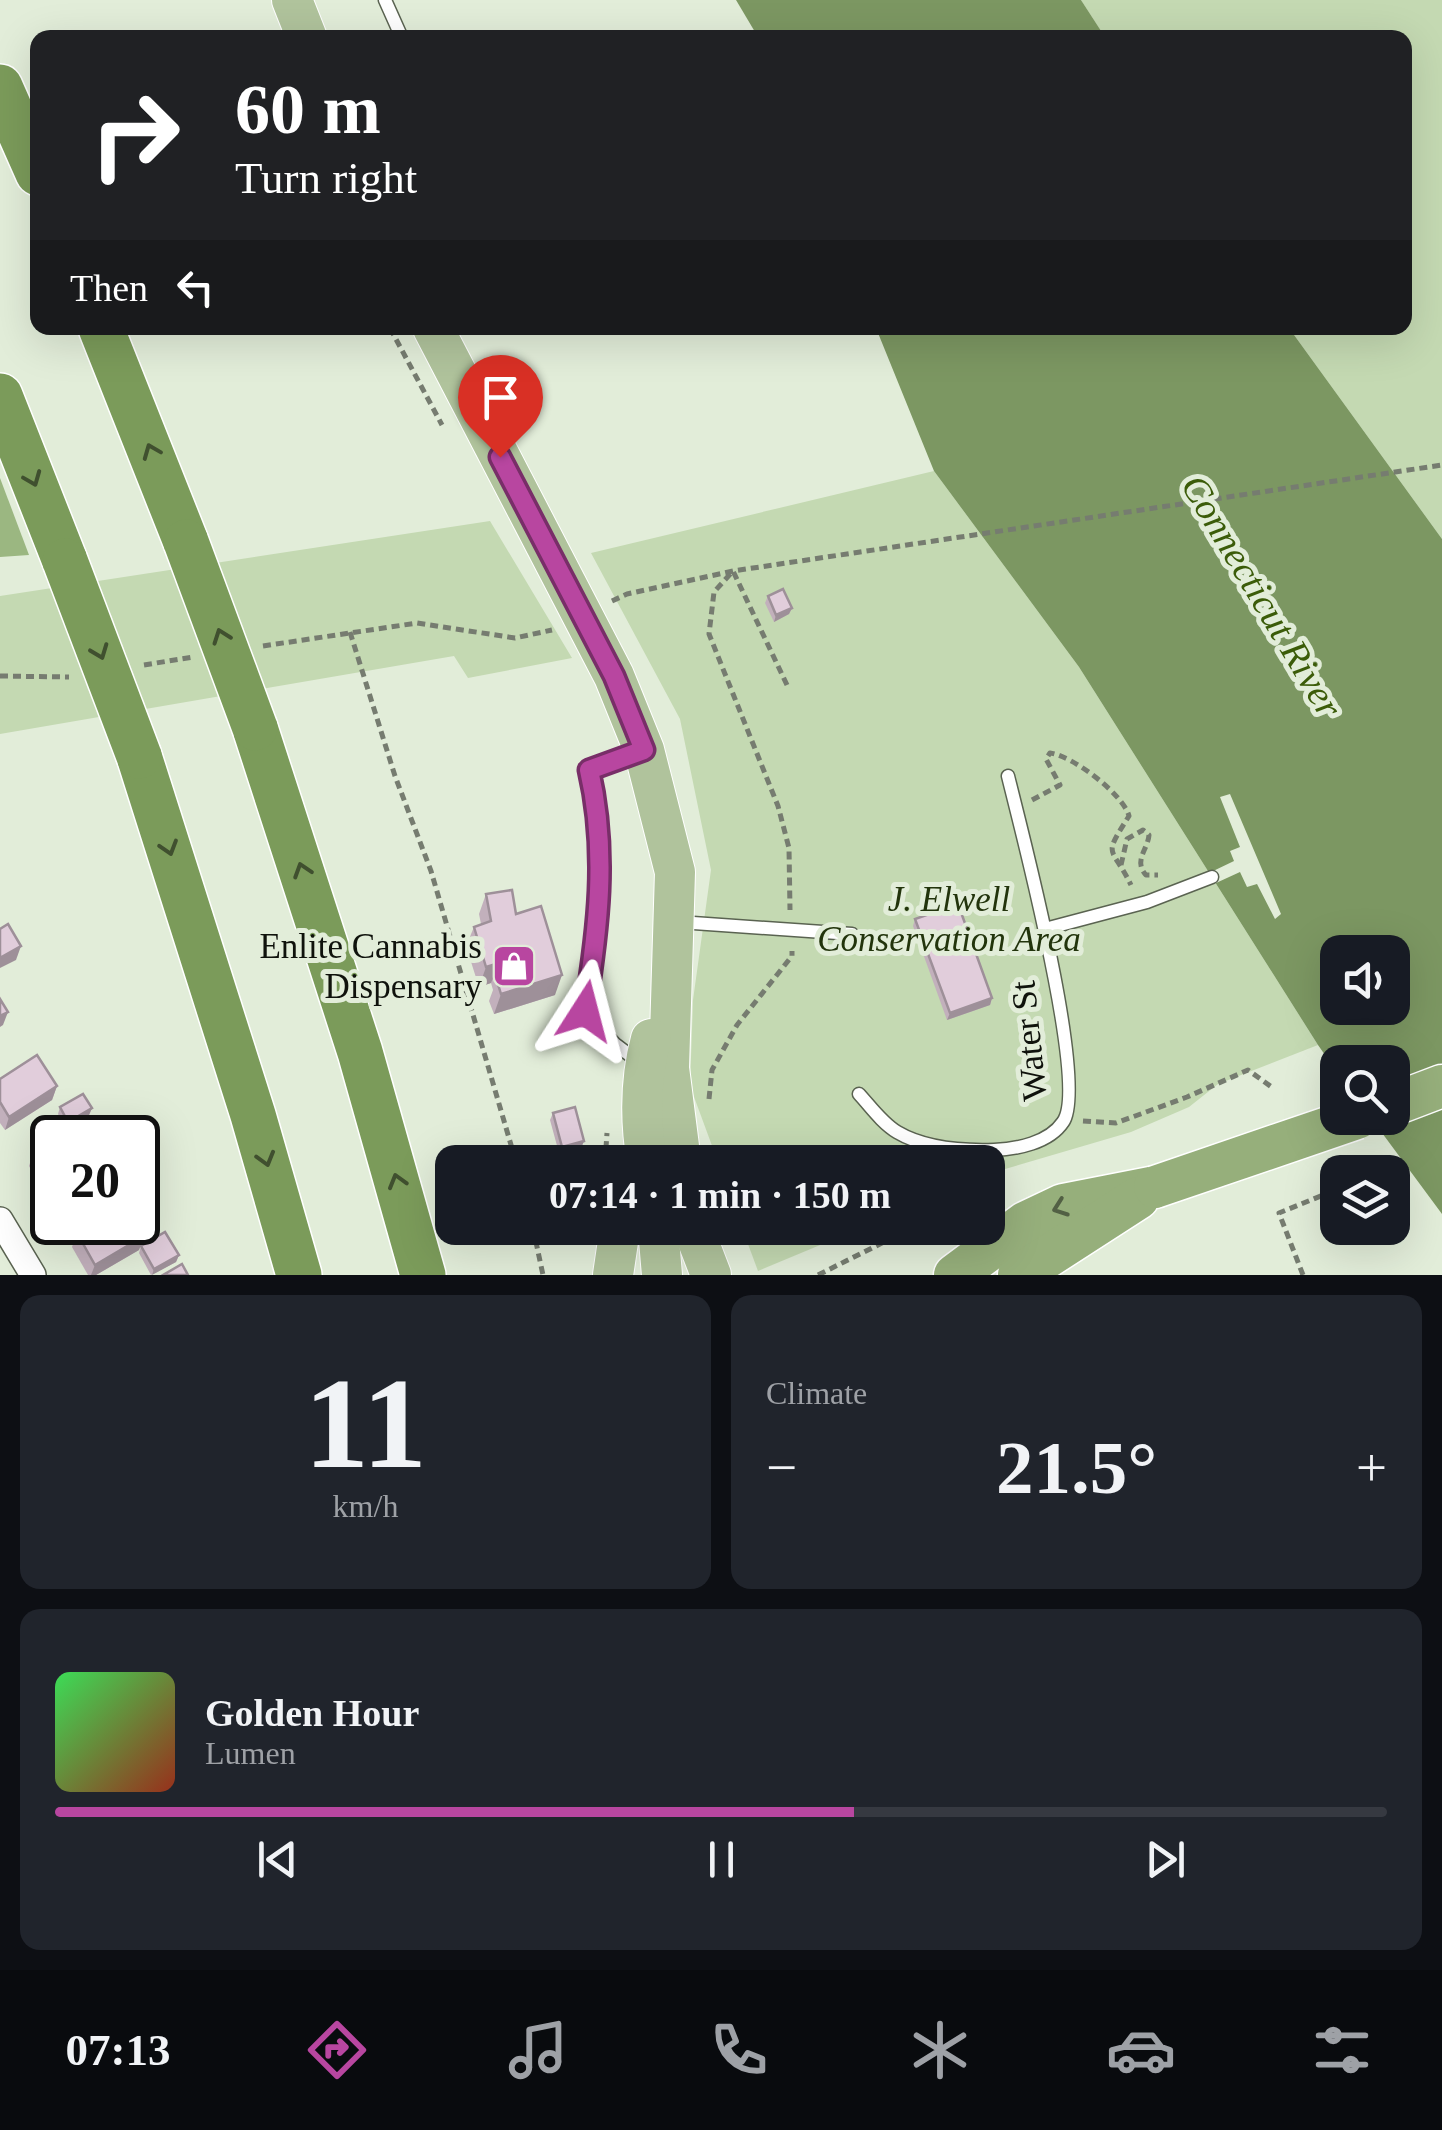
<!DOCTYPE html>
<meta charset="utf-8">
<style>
:root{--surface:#171b24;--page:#20242c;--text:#f1f3f6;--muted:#9ea1a6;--line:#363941;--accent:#b846a0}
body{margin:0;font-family:"Times New Roman",serif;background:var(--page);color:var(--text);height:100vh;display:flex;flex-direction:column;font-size:38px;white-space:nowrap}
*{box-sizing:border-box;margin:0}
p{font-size:32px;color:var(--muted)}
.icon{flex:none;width:55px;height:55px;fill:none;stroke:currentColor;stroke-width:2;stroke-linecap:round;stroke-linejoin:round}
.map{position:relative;height:1275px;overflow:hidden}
.details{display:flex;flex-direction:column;gap:20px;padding:20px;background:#0d0f14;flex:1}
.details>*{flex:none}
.guide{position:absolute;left:30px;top:30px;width:1382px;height:305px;border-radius:20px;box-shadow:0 10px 40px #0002;background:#202124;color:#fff;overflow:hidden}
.tools{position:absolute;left:1320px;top:935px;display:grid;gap:20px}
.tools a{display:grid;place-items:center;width:90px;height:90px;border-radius:20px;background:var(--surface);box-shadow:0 10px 40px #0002;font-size:50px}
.speed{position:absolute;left:30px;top:1115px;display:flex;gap:20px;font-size:50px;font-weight:700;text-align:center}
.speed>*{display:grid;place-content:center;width:130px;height:130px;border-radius:50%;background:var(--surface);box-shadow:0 10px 40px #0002;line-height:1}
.speed .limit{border:5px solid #111;border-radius:15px;background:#fff;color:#111}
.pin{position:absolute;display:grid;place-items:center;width:85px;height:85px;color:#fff;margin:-102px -42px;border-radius:50% 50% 50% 0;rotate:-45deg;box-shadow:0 0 10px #0007}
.pin .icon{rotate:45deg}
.me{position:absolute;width:110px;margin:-55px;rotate:9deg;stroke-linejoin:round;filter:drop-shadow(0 0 8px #0008)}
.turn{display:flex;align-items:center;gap:35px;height:210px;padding:0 40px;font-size:45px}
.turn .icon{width:130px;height:130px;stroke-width:2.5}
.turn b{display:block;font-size:70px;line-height:85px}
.then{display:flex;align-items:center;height:95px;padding:0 40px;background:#0003;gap:20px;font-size:38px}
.big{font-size:75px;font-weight:600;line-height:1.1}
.details .tile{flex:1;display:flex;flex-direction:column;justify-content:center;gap:15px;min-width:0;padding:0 35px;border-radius:20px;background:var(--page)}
.details .dial{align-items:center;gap:0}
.dial b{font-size:130px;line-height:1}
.song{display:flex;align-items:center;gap:30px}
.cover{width:120px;height:120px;border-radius:15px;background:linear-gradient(135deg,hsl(130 70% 55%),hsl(10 70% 35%))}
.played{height:10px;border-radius:5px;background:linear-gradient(90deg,var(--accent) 60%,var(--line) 60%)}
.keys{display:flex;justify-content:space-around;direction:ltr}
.heat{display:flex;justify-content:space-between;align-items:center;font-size:55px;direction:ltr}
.details .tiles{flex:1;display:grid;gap:20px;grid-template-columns:1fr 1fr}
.tile:last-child{grid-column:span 2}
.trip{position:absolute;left:435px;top:1145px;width:570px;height:100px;border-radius:20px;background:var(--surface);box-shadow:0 10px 40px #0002;font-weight:600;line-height:100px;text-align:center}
.dock{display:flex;height:160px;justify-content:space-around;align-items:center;background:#090b0e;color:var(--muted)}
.dock .icon{width:70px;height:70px}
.dock .active{color:var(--accent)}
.dock b{font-size:45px;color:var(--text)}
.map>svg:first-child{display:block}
.green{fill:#c4d9b2}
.forest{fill:#9bb781}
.water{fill:#7c9762;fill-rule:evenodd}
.pier{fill:#e2edd9}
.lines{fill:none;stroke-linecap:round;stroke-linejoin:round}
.service-casing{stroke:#5a6351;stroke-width:15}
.minor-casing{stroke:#5a6351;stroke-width:28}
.primary-casing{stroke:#fff;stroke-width:42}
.trunk-casing{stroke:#fff;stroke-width:45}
.motorway-casing{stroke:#fff;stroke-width:48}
.path{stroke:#767c70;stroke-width:5;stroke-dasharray:8 5;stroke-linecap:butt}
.service{stroke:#fff;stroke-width:12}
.minor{stroke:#fff;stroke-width:25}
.primary{stroke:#b0c39c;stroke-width:40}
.trunk{stroke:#96af7b;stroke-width:42}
.motorway{stroke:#7b9b5a;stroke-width:45}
.trunk-bridge-casing{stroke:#fff;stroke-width:45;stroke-linecap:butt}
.motorway-bridge-casing{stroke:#fff;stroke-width:48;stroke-linecap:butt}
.trunk-bridge{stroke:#96af7b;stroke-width:42}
.motorway-bridge{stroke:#7b9b5a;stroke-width:45}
.wall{fill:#c2b0bc}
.shaded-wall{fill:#9e9099}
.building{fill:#e1cddb;stroke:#9e9099;stroke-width:2.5}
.oneway{stroke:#40502f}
.oneway2{stroke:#526044}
.route-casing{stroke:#782e68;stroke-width:25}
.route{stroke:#b846a0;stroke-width:18}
.labels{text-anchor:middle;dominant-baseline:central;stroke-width:10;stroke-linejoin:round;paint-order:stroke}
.park-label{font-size:35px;font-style:italic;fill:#22340c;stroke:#e2edd9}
.poi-label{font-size:35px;fill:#0f120c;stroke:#e2edd9;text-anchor:end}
.street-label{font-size:35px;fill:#0f120c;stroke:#e2edd9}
.water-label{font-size:38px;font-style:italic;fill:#3b5c09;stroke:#e2edd9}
</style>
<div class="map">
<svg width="1442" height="1275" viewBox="0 0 1442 1275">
<rect width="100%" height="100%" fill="#e2edd9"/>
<g class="green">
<path d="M 1081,0 L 1442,0 L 1442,539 L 1289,328 L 1405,328 L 1405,38 L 1105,37 Z"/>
<path d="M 934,471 L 1079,667 L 1318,1045 L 1218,1084 L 1189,1107 L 1131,1132 L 988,1174 L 988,1162 L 718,1162 L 690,1086 L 693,1000 L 711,870 L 680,719 L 591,553 Z"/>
<path d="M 490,521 L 572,658 L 468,678 L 454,656 L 0,734 L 0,596 Z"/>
<path d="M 742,1228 L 861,1228 L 758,1271 Z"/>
</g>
<path class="forest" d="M 0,478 L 29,555 L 0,557 Z"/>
<g class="water">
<path d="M 736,0 L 1081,0 L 1105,37 L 758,37 Z"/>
<path d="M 876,328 L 1289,328 L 1442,539 L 1442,1214 L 1371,1118 L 1392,1118 L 1392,1062 L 1338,1062 L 1337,1072 L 1318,1045 L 1079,667 L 934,471 ZM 1338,952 L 1392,952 L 1392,1008 L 1338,1008 Z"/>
</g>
<path class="pier" d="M 1230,794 L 1281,914 L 1275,919 L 1257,884 L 1247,887 L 1240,872 L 1216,883 L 1209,873 L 1234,861 L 1230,851 L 1240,847 L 1220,797 Z"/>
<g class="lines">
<g class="service-casing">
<g id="service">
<path d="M 385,0 L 402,38"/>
<path d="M 637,753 L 589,770 C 608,851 598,931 585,1011 L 615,1044 L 640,1063"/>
<path d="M 679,922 L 852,934"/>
<path d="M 1045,929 L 1147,902 L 1212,877"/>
<path d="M 859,1094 C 870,1106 882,1123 897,1132 C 924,1148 963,1151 994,1150 C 1017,1149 1049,1143 1063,1122 C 1089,1086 1021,829 1008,776"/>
</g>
</g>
<g class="minor-casing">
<path id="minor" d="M 0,1220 L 33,1275"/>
</g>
<g class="primary-casing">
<g id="primary">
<path d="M 292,0 L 307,38"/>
<path d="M 433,328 L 614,676 L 644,750 L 675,872 L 669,1068 L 681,1162"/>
<path d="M 647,1162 C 640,1121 640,1080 651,1039"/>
<path d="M 658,1228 L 662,1275"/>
<path d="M 693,1228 L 711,1275"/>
<path d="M 613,1275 L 620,1228"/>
</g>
</g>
<g class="trunk-casing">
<g id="trunk">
<path d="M 1392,1105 L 1442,1086"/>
<path d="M 955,1275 L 1025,1223 L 1063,1205 L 1155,1187"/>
<path d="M 1019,1275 L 1138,1198"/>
</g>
</g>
<g class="motorway-casing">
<g id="motorway">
<path d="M 0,87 L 38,173"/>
<path d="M 101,328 L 186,542"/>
<path d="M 0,396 L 65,561"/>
<path d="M 255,728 L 360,1052 L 423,1275"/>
<path d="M 139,756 L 253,1115 L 299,1275"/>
</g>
</g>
<g class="path">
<path d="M 390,328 L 442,425"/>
<path d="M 612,601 L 627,594 L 733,571 L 1442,465"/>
<path d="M 350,632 L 395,776 L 431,871 L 516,1162"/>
<path d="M 263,646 L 417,623 L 515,638 L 552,630"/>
<path d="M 144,665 L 193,657"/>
<path d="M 0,676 L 69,677"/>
<path d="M 787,685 L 733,571 L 714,592 L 709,634 L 778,806 L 789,848 L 790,910"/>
<path d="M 1032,800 L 1060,785 L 1046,759 L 1050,753 C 1073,756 1123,794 1129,816 C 1102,859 1111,844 1131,885"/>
<path d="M 1121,865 L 1127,839 L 1143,830 L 1149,835 C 1148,849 1133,861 1146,875 L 1158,875"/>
<path d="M 709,1099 L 712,1070 L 737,1025 L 792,956 L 792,951"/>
<path d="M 1083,1121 L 1116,1123 L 1187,1097 L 1248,1070 L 1273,1088"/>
<path d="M 605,1162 L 607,1133"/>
<path d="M 533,1228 L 543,1275"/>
<path d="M 818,1275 L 912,1228"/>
<path d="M 1303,1275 L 1279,1213 L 1338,1189"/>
</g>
<use href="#service" class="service"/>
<use href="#minor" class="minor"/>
<use href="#primary" class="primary"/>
<use href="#trunk" class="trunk"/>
<use href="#motorway" class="motorway"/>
<g class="trunk-bridge-casing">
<path id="trunk-bridge" d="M 1155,1187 L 1357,1118"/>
</g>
<g class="motorway-bridge-casing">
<g id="motorway-bridge">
<path d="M 186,542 L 255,728"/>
<path d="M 65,561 L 139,756"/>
</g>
</g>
<use href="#trunk-bridge" class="trunk-bridge"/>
<use href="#motorway-bridge" class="motorway-bridge"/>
</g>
<g class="wall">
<path d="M 768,596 L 792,608 L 789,614 L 774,622 L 765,603 Z"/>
<path d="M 486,894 L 516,914 L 555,995 L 494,1014 L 489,1001 L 493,990 L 491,983 L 479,987 L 466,946 L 474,927 L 481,924 L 479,914 Z"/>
<path d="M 915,919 L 992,998 L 990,1005 L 947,1020 L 913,926 Z"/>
<path d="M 0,1079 L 57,1086 L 52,1100 L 5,1130 L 0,1123 Z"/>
<path d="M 60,1107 L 92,1108 L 89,1115 L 66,1129 L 58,1114 Z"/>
<path d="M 553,1113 L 584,1141 L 581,1148 L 559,1153 L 550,1120 Z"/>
<path d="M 52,1141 L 52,1205 L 29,1166 L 34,1152 Z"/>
<path d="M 77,1233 L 144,1236 L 139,1250 L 96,1275 L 88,1275 L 72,1247 Z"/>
<path d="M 141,1246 L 179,1255 L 176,1262 L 151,1275 L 139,1253 Z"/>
</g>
<g class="shaded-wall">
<path d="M 792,608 L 789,614 L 774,622 L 776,615 Z"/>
<path d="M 21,946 L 16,960 L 0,968 L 0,958 Z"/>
<path d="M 499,963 L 491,983 L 479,987 L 486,967 Z"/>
<path d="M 562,975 L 555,995 L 494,1014 L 501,994 Z"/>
<path d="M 992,998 L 990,1005 L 947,1020 L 950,1013 Z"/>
<path d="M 8,1012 L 3,1025 L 0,1027 L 0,1016 Z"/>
<path d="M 57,1086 L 52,1100 L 5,1130 L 9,1117 Z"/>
<path d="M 92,1108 L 89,1115 L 66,1129 L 68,1122 Z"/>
<path d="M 584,1141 L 581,1148 L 559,1153 L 562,1147 Z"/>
<path d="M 144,1236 L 139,1250 L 96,1275 L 91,1275 L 95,1265 Z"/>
<path d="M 179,1255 L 176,1262 L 152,1275 L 154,1269 Z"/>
</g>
<g class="building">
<path d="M 783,589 L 792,608 L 776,615 L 768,596 Z"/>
<path d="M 512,890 L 516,914 L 541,906 L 562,975 L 501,994 L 497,981 L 504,979 L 499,963 L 486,967 L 474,927 L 491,921 L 486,894 Z"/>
<path d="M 958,904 L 992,998 L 950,1013 L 915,919 Z"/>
<path d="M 8,924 L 21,946 L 0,958 L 0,929 Z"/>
<path d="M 0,999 L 8,1012 L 0,1016 Z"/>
<path d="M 37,1055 L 57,1086 L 9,1117 L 0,1102 L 0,1079 Z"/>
<path d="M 83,1094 L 92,1108 L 68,1122 L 60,1107 Z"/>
<path d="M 575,1107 L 584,1141 L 562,1147 L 553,1113 Z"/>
<path d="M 79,1126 L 86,1138 L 59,1138 Z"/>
<path d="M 52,1141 L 52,1183 L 34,1152 Z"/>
<path d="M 96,1222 L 136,1222 L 144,1236 L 95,1265 L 77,1233 Z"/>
<path d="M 165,1232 L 179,1255 L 154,1269 L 141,1246 Z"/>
<path d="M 182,1264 L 188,1275 L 163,1275 Z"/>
</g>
<defs><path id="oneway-chevron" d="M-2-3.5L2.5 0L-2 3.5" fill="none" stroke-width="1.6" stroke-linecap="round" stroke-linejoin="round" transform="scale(2.5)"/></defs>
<g class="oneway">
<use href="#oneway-chevron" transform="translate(151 451) rotate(-112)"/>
<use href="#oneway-chevron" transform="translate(33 479) rotate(68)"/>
<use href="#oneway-chevron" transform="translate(221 636) rotate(-110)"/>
<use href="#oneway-chevron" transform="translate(100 652) rotate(69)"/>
<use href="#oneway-chevron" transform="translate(169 848) rotate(73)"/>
<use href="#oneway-chevron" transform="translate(302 870) rotate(-108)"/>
<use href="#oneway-chevron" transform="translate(266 1159) rotate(74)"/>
<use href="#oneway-chevron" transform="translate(397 1181) rotate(-106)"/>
</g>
<use class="oneway2" href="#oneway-chevron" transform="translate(1060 1208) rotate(160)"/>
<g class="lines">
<g class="route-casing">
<path id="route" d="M 500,457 L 614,676 L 644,750 L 589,770 C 608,852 598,930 585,1011"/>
</g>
<use href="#route" class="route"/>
</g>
<defs>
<g id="shop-square" transform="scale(2.25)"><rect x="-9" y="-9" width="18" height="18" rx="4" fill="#b846a0" stroke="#e2edd9"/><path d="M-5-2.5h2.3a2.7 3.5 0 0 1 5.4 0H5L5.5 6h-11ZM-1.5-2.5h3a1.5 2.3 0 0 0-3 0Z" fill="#fff"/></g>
</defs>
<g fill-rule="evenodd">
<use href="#shop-square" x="514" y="966"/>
</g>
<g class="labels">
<g class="park-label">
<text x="949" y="899">J. Elwell<tspan x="949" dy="40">Conservation Area</tspan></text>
</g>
<g class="poi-label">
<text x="482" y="946">Enlite Cannabis<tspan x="482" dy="40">Dispensary</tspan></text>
</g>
<g class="street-label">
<text transform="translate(1029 1041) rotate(-96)">Water St</text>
</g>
<g class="water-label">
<text transform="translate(1262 596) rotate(59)">Connecticut River</text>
</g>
</g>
</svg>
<div class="tools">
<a><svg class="icon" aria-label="sound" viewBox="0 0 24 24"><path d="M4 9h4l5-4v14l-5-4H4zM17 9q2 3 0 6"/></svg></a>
<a><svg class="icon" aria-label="search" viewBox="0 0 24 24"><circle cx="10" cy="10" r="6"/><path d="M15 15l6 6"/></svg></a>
<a><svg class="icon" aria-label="layers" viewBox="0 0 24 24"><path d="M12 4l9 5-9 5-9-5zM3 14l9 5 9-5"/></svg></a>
</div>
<div class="speed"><div class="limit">20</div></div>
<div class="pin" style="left:500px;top:457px;background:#d93025"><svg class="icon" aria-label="arrive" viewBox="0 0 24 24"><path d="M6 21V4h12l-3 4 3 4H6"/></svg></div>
<svg class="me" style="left:585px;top:1011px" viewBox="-20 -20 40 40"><path d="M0-17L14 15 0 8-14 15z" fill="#b846a0" stroke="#fff" stroke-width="4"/></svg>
<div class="trip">07:14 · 1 min · 150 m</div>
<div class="guide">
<div class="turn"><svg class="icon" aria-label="right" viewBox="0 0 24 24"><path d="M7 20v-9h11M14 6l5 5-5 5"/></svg><div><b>60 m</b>Turn right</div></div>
<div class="then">Then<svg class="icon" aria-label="left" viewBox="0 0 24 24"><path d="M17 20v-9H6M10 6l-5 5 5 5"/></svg></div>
</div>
</div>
<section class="details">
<div class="tiles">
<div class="tile dial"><b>11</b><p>km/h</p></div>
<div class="tile"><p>Climate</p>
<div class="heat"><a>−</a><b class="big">21.5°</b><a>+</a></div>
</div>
<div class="tile">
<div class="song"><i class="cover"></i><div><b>Golden Hour</b><p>Lumen</p></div></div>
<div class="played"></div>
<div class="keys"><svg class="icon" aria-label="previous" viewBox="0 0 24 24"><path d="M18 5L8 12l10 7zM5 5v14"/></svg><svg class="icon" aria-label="pause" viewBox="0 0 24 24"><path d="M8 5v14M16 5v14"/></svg><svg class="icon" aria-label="next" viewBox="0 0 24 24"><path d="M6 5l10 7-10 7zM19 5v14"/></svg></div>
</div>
</div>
</section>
<nav class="dock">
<b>07:13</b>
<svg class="icon active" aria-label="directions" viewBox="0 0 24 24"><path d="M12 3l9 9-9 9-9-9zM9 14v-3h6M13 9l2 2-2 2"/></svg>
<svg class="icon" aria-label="music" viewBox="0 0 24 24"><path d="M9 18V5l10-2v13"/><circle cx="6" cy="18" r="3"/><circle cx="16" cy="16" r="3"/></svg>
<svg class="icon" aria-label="phone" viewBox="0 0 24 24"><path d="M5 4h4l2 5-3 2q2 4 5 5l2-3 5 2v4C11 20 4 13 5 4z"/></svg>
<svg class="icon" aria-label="climate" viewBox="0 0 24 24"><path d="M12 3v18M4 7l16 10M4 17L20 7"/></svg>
<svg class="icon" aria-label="car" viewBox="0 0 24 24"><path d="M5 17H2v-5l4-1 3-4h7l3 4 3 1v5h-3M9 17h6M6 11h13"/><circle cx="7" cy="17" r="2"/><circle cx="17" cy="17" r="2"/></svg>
<svg class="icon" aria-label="filters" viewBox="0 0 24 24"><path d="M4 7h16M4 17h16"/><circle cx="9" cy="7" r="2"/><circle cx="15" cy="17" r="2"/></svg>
</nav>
